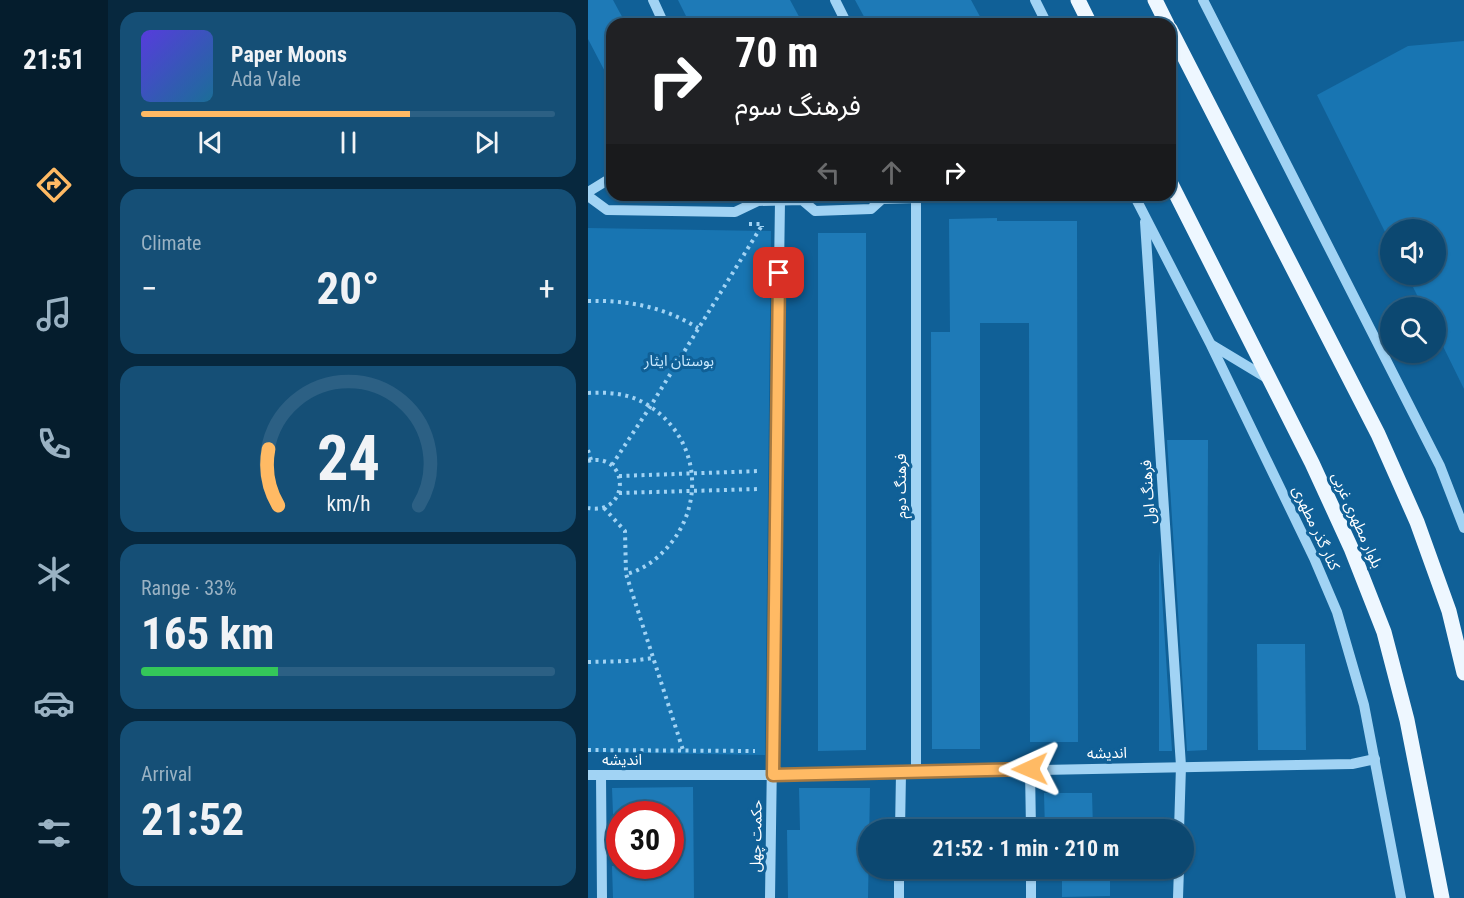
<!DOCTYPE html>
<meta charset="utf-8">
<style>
:root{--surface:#0c4871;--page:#154f76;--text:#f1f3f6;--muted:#9ab2c3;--line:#2c6084;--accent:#ffba64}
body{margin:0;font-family:"Roboto Condensed","Noto Sans Arabic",sans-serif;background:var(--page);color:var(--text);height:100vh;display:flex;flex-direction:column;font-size:22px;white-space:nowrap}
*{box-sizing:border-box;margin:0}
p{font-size:20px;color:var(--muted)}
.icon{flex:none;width:33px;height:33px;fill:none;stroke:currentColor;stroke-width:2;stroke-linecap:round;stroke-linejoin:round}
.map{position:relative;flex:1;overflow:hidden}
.panel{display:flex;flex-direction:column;gap:12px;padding:12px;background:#07283e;width:480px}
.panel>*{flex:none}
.top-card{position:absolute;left:18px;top:18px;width:570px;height:183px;border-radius:18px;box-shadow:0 2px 4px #0004,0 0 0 2px var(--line);background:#202124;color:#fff;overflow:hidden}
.fabs{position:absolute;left:792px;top:219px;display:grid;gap:12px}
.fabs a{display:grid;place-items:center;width:66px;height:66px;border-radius:50%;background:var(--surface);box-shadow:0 2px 4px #0004,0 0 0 2px var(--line);font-size:30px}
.speed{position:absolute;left:18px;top:801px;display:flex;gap:12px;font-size:30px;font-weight:700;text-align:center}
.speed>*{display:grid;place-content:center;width:78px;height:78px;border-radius:50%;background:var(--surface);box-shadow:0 2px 4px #0004,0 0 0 2px var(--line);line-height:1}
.speed .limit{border:9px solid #d22;background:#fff;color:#111}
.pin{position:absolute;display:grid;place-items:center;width:51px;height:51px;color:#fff;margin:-26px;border-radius:12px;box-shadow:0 3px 9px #0006}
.me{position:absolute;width:66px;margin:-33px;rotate:269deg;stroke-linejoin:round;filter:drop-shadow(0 0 4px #0008)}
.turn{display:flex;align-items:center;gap:21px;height:126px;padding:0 30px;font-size:27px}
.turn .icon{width:78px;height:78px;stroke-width:2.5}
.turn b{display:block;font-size:42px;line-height:51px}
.lanes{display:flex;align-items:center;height:57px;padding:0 30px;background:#0003;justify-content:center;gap:30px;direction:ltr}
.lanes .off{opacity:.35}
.big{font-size:45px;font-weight:700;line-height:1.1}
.panel .widget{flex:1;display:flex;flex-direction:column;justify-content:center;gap:9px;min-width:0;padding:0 21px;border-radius:18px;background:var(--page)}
.panel .dial{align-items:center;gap:0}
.dial svg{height:156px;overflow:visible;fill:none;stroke:var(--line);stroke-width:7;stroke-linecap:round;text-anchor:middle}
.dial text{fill:var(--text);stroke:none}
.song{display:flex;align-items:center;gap:18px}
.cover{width:72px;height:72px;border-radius:9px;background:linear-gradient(135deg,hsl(250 70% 55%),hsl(200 70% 35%))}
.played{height:6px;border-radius:3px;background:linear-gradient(90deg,var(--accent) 65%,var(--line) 65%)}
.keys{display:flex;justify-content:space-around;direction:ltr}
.heat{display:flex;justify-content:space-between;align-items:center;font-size:33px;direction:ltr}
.charge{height:9px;border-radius:4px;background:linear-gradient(90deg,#34c759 33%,var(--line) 0)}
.trip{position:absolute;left:270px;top:819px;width:336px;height:60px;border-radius:30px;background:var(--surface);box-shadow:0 2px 4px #0004,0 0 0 2px var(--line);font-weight:700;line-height:60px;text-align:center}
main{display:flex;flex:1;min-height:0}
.menu{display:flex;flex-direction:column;width:108px;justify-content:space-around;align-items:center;background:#051d2d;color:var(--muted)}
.menu .icon{width:42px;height:42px}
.menu .current{color:var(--accent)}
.menu b{font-size:27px;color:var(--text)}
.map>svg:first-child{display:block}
.green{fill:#1875b2}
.building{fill:#1e7ab7}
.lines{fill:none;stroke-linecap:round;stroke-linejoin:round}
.path{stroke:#a1d3f4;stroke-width:4;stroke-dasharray:3 4.5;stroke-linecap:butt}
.minor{stroke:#a1d3f4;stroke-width:10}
.major{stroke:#eef7ff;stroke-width:15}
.route-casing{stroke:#a67941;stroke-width:15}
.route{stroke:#ffba64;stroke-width:10}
.labels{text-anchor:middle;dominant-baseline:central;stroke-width:6;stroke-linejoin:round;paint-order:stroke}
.park-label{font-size:15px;fill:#c9e9fe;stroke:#106097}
.street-label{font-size:15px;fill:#fff;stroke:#106097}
</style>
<main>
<nav class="menu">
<b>21:51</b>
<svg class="icon current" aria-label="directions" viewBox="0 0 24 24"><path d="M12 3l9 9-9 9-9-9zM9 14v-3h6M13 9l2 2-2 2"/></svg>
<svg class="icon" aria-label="music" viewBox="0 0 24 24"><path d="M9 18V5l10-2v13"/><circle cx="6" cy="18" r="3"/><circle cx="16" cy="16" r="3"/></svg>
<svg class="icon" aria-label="phone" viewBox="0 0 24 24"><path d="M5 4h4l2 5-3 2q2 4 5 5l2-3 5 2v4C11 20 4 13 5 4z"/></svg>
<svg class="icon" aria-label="climate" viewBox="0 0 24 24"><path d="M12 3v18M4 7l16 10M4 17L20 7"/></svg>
<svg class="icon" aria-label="car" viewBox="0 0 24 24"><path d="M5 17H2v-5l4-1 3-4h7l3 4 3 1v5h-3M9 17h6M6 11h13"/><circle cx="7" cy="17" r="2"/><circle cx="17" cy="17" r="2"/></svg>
<svg class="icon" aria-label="filters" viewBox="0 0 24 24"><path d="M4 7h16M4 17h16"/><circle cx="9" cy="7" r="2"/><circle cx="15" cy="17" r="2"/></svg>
</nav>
<section class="panel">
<div class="widget">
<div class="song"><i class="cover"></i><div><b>Paper Moons</b><p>Ada Vale</p></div></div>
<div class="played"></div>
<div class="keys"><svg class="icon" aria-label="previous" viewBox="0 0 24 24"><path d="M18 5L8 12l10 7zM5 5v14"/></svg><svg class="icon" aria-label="pause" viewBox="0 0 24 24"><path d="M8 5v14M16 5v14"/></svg><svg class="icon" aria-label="next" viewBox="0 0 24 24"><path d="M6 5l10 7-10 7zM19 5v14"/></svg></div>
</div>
<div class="widget"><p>Climate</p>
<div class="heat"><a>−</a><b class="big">20°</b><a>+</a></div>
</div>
<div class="widget dial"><svg viewBox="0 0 100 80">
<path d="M14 69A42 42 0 1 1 86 69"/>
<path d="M14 69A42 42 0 0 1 9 40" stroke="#ffba64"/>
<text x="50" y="56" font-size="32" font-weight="700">24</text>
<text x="50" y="72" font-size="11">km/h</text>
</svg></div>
<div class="widget"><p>Range · 33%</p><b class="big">165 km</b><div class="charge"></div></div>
<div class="widget"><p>Arrival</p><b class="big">21:52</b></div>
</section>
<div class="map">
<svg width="876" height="898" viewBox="0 0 876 898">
<rect width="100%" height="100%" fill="#106097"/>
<g class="green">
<path d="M 876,41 L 876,389 L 848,332 L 848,308 L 835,307 L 819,275 L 848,274 L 848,230 L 802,230 L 802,242 L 729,95 L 820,46 Z"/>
<path d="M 0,228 L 183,231 L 177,755 L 0,752 Z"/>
</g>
<g class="building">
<path d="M 0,0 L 25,0 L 38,24 L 24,24 L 24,85 L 0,39 Z"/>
<path d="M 90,0 L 202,0 L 215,24 L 102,24 Z"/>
<path d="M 267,0 L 383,0 L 396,24 L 280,24 Z"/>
<path d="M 409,218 L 409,221 L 489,221 L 490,742 L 442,742 L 441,323 L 392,323 L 392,749 L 344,749 L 343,332 L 362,332 L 361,219 Z"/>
<path d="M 230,233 L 278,233 L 278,750 L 230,751 Z"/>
<path d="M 579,440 L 620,440 L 619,750 L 599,751 Z"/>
<path d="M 571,550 L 584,751 L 571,751 Z"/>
<path d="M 669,644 L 717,644 L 718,750 L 670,750 Z"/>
<path d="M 105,787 L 106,898 L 25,898 L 24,866 L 82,866 L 82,814 L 25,814 L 24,788 Z"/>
<path d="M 211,788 L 282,788 L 280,898 L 200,898 L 199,830 L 212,830 Z"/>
<path d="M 456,793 L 504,793 L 505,830 L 457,830 Z"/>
<path d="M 474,868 L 522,868 L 522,896 L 474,897 Z"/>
</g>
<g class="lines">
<g class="path">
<path d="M 161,224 L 174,224 L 174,227"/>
<path d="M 0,301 C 41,300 76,307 110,328"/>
<path d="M 0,393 C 20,392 40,393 58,404 C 112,436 119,506 77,550 C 67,561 52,571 38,574"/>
<path d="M 0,450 L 3,460"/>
<path d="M 0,461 C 42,451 43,516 0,508"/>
<path d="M 24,465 L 62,407 L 173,227"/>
<path d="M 31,476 L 172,471"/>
<path d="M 31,493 L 171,489"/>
<path d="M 16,508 L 37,531 L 38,574 L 95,750"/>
<path d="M 0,662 L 42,661 L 65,658"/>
<path d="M 0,750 L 167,751"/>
</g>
<g class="minor">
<path d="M 65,0 L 76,24"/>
<path d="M 247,0 L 259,24"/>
<path d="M 447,0 L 459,24"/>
<path d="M 615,0 L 852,466 L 876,528"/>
<path d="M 0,192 L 18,181 L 24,181"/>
<path d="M 546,195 L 623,345 L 726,558 L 749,612 L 776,705 L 813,898"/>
<path d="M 0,196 L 19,210 L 147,212 L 170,201 L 214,200 L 227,211 L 283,209 L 294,199 L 436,195"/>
<path d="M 557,222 L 593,766 L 591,830"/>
<path d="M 624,345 L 682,380"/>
<path d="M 442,769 L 443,830"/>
<path d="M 328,772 L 328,199"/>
<path d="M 0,775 L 185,775 L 764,764 L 787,759"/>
<path d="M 13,775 L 14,898"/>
<path d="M 312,830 L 313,773"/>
<path d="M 443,868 L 443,898"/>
<path d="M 182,898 L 192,201"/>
<path d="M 311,898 L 311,868"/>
<path d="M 590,898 L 591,868"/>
</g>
<g class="major">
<path d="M 490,0 L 502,24"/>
<path d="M 567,0 L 579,24"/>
<path d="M 582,29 L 790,434 L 829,522 L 861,611 L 876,673"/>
<path d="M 582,182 L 724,463 L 763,548 L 796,632 L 819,720 L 854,898"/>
</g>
</g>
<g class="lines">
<g class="route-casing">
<path id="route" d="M 191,273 L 185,775 L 442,769"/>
</g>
<use href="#route" class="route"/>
</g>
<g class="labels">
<g class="park-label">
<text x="91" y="361">بوستان ایثار</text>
</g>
<g class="street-label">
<text transform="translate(313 486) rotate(-90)">فرهنگ دوم</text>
<text transform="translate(560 492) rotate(-94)">فرهنگ اول</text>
<text transform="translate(769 520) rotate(66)">بلوار مطهری غربی</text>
<text transform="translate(728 528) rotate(65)">کنار گذر مطهری</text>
<text transform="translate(519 753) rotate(-1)">اندیشه</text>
<text x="34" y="760">اندیشه</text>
<text transform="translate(168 836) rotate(-89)">حکمت چهل</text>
</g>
</g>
</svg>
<div class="fabs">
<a><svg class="icon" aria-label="sound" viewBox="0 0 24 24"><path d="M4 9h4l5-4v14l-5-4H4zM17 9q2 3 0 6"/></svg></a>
<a><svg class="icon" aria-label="search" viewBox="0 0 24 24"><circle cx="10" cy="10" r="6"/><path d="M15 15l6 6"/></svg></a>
</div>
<div class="speed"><div class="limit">30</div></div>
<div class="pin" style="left:191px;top:273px;background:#d93025"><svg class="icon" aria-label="arrive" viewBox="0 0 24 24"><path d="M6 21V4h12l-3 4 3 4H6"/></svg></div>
<svg class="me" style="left:442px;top:769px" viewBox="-20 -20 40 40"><path d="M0-17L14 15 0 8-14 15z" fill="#ffba64" stroke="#fff" stroke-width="4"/></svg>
<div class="trip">21:52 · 1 min · 210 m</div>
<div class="top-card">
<div class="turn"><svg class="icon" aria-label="right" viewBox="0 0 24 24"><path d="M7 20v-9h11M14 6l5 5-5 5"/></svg><div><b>70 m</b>فرهنگ سوم</div></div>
<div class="lanes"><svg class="icon off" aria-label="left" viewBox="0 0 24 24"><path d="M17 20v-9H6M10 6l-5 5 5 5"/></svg><svg class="icon off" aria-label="ahead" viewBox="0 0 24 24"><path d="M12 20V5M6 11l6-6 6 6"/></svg><svg class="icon" aria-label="right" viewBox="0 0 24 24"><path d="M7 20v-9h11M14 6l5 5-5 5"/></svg></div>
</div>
</div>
</main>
